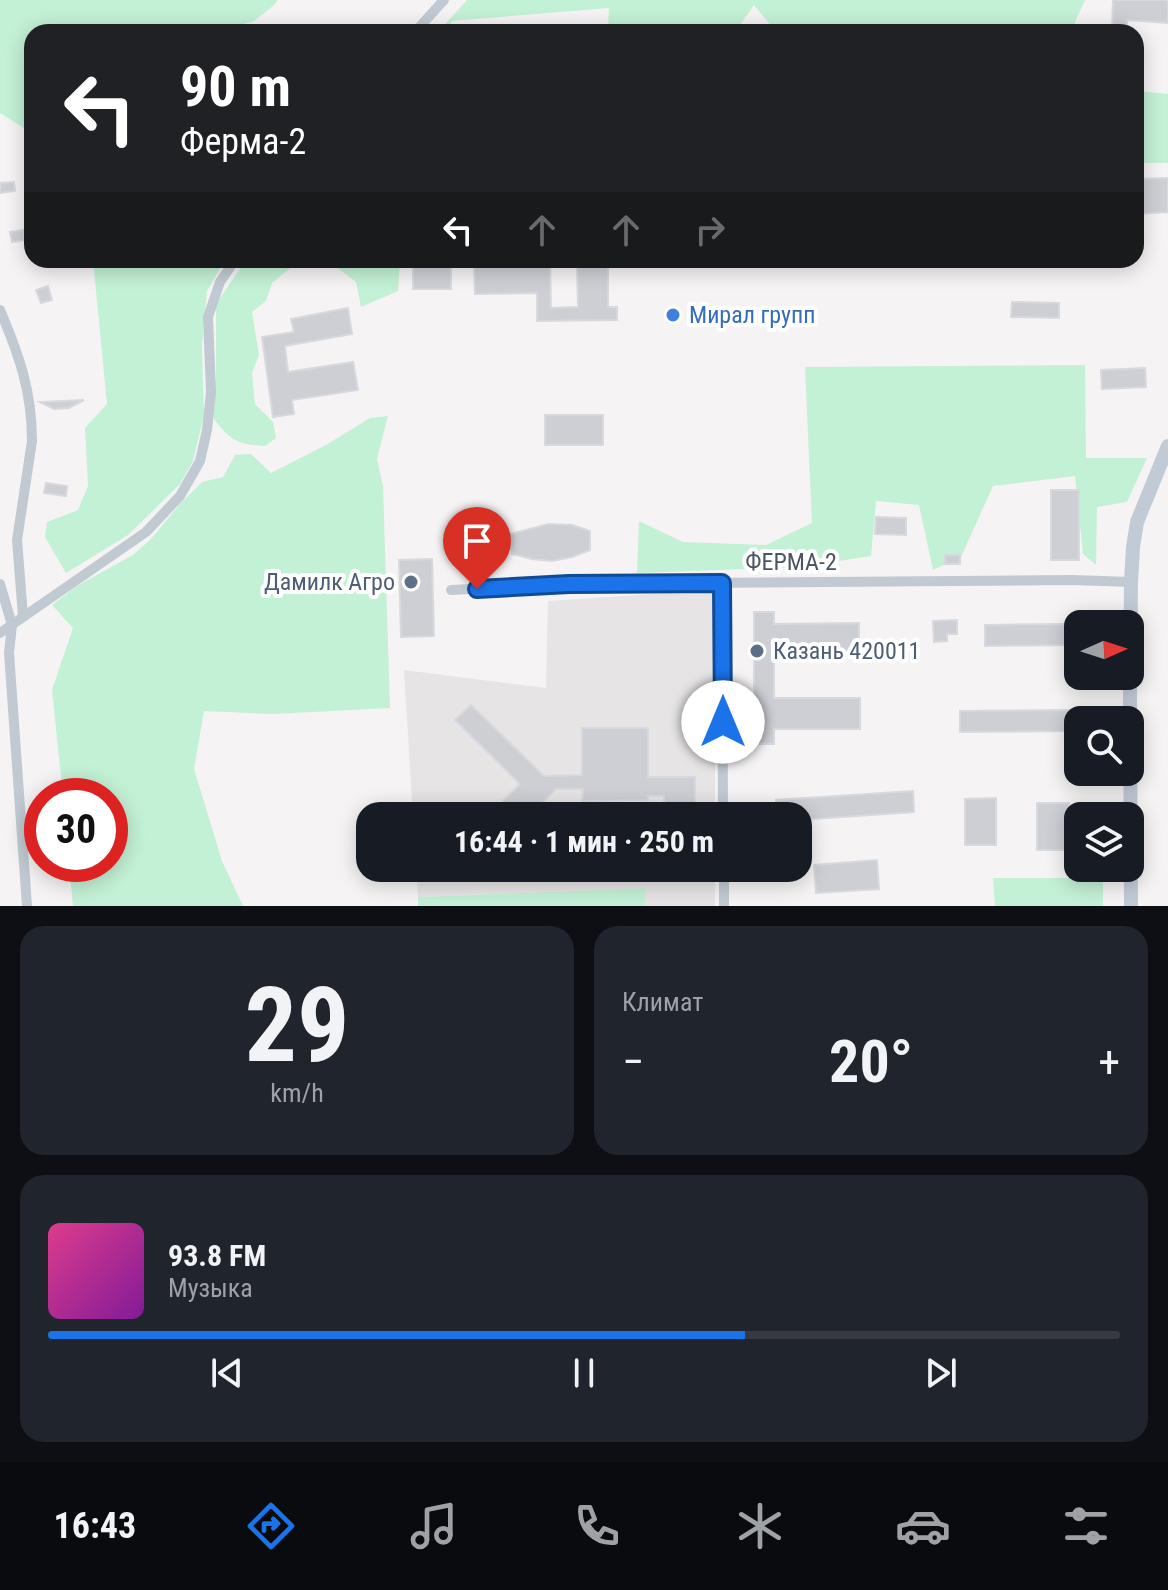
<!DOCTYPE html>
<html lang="ru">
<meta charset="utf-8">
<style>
:root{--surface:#171b24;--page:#20242c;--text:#f1f3f6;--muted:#9ea1a6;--line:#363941;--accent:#1a73e8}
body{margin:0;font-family:"Roboto Condensed",sans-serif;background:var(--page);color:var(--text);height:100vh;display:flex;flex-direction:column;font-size:30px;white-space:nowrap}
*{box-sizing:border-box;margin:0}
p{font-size:26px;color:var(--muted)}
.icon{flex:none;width:44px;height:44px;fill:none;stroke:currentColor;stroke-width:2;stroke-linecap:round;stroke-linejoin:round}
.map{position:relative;height:906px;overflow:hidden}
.sheet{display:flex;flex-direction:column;gap:20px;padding:20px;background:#0d0f14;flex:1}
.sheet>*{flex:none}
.hud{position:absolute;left:24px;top:24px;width:1120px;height:244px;border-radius:24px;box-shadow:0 4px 20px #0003;background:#202124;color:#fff;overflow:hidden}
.needle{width:52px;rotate:87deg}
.tools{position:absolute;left:1064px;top:610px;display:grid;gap:16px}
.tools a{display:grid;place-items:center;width:80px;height:80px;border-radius:16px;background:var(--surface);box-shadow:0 4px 20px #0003;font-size:40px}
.speed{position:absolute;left:24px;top:778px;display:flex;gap:16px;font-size:40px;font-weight:700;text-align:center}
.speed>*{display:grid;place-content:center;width:104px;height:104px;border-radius:50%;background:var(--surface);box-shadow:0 4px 20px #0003;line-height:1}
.speed .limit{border:12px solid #d22;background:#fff;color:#111}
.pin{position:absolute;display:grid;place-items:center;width:68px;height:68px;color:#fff;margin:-82px -34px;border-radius:50% 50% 50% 0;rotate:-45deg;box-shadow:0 0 8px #0007}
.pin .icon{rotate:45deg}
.me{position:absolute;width:88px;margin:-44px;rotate:0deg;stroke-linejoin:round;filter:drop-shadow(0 0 6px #0008)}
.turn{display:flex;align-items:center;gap:28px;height:168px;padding:0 24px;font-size:36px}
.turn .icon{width:104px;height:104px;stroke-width:2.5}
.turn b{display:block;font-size:56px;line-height:68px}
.lanes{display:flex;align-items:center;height:76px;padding:0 24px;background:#0003;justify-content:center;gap:40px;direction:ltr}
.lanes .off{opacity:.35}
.big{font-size:60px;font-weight:700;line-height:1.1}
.sheet .card{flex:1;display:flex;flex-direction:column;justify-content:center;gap:12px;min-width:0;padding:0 28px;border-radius:24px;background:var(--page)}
.sheet .dial{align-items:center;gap:0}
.dial b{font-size:104px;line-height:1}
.song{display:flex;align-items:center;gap:24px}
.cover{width:96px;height:96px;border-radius:12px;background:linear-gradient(135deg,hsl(330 70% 55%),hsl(290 70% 35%))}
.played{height:8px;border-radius:4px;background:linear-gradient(90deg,var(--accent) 65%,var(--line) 65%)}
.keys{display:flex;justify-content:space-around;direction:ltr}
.heat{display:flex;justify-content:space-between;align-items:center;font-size:44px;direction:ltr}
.sheet .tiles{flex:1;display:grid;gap:20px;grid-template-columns:1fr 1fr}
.card:last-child{grid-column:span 2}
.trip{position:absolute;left:356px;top:802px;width:456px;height:80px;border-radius:24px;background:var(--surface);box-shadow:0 4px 20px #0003;font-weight:700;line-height:80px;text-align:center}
.tab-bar{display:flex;height:128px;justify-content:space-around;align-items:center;background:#090b0e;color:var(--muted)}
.tab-bar .icon{width:56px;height:56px}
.tab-bar .active{color:var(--accent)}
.tab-bar b{font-size:36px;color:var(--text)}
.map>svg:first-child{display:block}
.education{fill:#e6e4e5}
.green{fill:#c3f1d5}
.building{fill:#cdcfd5;stroke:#d7d9de;stroke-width:2}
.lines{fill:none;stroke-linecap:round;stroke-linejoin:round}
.street{stroke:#c1cad2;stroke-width:10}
.secondary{stroke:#c1cbd6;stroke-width:14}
.route-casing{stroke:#114b97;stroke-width:20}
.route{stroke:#1a73e8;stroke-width:14}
.shop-dot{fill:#3f7fe0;stroke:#fff;stroke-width:3}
.service-dot{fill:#5c6f8a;stroke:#fff;stroke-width:3}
.labels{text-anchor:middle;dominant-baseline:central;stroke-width:8;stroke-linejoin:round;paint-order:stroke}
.shop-label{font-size:24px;fill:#366cbe;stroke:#fff;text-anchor:start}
.street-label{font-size:24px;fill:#4a5661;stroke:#fff}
.service-label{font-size:24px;fill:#4e5e75;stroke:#fff;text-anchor:end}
</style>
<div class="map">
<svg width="1168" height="906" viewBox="0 0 1168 906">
<rect width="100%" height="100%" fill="#f5f3f3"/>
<g class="education">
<path d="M 715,590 L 715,816 L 413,816 L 404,670 L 546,688 L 548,601 Z"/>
<path d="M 416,868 L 715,868 L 715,906 L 645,906 L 644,888 L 418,897 Z"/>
</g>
<g class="green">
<path d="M 0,0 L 278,0 L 273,6 L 254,21 L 234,27 L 197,32 L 32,32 L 32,133 L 0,113 Z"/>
<path d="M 467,0 L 1085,0 L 1075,22 L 1077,32 L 776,32 L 754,5 L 735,32 L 608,32 L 609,8 L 451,21 L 451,32 L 438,32 Z"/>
<path d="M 1136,91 L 1168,94 L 1168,163 L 1136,163 Z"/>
<path d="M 93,260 L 225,260 L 207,291 L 202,345 L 204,415 L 193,461 L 180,484 L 128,535 L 66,573 L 45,537 L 47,522 L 78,510 L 88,486 L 85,428 L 107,404 Z"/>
<path d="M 246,260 L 400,260 L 398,291 L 361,307 L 356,282 L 330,262 L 300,260 L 272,283 L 266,301 L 252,312 L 259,355 L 252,373 L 255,404 L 273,422 L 276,438 L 265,446 C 236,444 231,441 213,418 L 216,374 L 216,304 Z"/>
<path d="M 1085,365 L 1086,458 L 1147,458 L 1127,502 L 1097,507 L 1096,565 L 1083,554 L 1075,476 L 993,486 L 961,557 L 933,570 L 919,505 L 876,501 L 871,556 L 800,567 L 637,573 L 639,521 L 683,542 L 766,545 L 812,523 L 805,367 Z"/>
<path d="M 388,416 L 377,459 L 383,486 L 390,708 L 273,714 L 204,711 L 194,769 L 222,861 L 243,906 L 73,906 L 69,864 L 110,864 L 110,796 L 63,796 L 52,690 L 73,628 L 52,605 L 77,586 L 133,555 L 151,539 L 179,505 L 202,482 L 223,477 L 235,455 L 251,454 L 271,473 L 326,445 L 370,418 Z"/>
<path d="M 993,878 L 1103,878 L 1103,906 L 995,906 Z"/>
<path d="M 645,888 L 645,906 L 418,906 L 418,897 Z"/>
</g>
<g class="building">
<path d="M 1113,0 L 1168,0 L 1168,23 L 1127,20 L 1127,32 L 1112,32 Z"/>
<path d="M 1168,178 L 1168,212 L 1136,214 L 1136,179 Z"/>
<path d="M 14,182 L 15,191 L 0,193 L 0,183 Z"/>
<path d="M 23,230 L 25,240 L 12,242 L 10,232 Z"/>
<path d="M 577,260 L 608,260 L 608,307 L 617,307 L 617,320 L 537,321 L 537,293 L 475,294 L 474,263 L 550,262 L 551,308 L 578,307 Z"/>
<rect x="413" y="264" width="38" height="25"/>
<path d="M 48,286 L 52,300 L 41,303 L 36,290 Z"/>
<path d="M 1012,302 L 1059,303 L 1059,318 L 1011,317 Z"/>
<path d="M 348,308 L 352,334 L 285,346 L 288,372 L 353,362 L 358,390 L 292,400 L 294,414 L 273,417 L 262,337 L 294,332 L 291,319 Z"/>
<path d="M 1145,368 L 1146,387 L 1102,389 L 1101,370 Z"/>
<path d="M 84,400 L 69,408 L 54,409 L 40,402 Z"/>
<rect x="545" y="415" width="58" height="30"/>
<path d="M 46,483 L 67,486 L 66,496 L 44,493 Z"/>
<rect x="1051" y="490" width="28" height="70"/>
<path d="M 876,517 L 906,518 L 906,535 L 875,534 Z"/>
<path d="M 549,524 L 572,525 L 590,531 L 590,550 L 572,557 L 552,561 L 532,559 L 512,554 L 510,534 Z"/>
<rect x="945" y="555" width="15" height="9"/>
<path d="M 432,559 L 434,636 L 401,637 L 399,560 Z"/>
<path d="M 754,612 L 774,612 L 774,624 L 859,623 L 859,654 L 774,654 L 774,698 L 860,698 L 860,729 L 774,729 L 774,744 L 754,744 Z"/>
<path d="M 957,620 L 957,634 L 947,634 L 947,641 L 934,642 L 933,621 Z"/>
<path d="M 1067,624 L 1068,645 L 985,646 L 985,625 Z"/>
<path d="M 471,705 L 544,776 L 582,775 L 582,728 L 648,728 L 648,777 L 695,777 L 695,816 L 664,816 L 664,796 L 648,796 L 648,800 L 582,801 L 583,789 L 556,789 L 530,816 L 488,816 L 520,784 L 455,720 Z"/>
<path d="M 1069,710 L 1069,731 L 960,732 L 960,711 Z"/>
<path d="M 913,791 L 914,812 L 798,820 L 798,816 L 777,816 L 776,800 Z"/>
<path d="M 996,798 L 996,845 L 965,845 L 965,799 Z"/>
<rect x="1037" y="803" width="32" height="47"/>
<path d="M 877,860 L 879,889 L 816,893 L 814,865 Z"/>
</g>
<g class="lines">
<g class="street">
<path d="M 415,32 L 444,0"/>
<path d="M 0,310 C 19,355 32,391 32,441 L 17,540 L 23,616"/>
<path d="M 722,583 L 723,816"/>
<path d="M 0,584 L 12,625 L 9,653 L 27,906"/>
<path d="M 451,590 L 569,584 L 1072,580 L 1131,582"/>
<path d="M 0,633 L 146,532 L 180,496 L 200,461 L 207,430 L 211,392 L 208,317 L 220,282 L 235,260"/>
<path d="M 724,868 L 724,906"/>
</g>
<path class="secondary" d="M 1131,906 L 1130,697 L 1131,582 L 1133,547 L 1137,522 L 1168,446"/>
</g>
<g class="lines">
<g class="route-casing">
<path id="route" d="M 477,589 L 569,584 L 722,583 L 723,722"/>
</g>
<use href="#route" class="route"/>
</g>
<circle class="shop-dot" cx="673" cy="315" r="8"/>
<g class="service-dot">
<circle cx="411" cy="582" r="8"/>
<circle cx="757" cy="651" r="8"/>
</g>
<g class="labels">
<g class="shop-label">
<text x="689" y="315">Мирал групп</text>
</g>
<g class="street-label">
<text x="791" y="562">ФЕРМА-2</text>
</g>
<g class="service-label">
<text x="395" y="582">Дамилк Агро</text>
<text x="773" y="651" text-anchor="start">Казань 420011</text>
</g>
</g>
</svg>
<div class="tools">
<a><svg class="needle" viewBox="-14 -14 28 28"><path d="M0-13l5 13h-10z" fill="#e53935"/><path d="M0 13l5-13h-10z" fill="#9ea1a6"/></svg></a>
<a><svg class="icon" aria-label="search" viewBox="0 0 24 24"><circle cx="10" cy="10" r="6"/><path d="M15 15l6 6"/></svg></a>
<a><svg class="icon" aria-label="layers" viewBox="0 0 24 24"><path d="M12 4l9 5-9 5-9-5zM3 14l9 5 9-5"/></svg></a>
</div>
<div class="speed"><div class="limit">30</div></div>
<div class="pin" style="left:477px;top:589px;background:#d93025"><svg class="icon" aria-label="arrive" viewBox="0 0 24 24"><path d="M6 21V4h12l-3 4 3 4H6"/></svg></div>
<svg class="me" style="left:723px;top:722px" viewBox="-20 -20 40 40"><circle r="19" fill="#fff"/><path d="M0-13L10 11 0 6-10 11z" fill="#1a73e8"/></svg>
<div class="trip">16:44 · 1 мин · 250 m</div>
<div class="hud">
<div class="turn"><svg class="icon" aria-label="left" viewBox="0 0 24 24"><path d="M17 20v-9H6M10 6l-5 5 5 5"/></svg><div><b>90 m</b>Ферма-2</div></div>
<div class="lanes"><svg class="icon" aria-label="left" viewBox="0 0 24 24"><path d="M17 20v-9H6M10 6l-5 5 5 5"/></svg><svg class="icon off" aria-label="ahead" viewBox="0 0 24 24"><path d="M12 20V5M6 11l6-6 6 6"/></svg><svg class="icon off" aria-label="ahead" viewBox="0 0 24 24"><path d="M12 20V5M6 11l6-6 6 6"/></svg><svg class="icon off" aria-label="right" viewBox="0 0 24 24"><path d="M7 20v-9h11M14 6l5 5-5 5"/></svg></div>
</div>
</div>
<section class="sheet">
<div class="tiles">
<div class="card dial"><b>29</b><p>km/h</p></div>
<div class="card"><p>Климат</p>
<div class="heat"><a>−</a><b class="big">20°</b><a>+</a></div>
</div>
<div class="card">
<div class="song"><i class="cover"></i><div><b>93.8 FM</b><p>Музыка</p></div></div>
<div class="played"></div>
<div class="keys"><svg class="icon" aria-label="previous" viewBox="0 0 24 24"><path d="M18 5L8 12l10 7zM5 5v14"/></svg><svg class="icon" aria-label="pause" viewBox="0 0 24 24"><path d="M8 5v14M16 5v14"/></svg><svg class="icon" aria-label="next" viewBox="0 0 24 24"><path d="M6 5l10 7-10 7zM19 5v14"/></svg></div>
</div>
</div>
</section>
<nav class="tab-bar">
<b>16:43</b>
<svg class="icon active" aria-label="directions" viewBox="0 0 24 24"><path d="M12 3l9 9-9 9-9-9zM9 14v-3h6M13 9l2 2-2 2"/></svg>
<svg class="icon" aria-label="music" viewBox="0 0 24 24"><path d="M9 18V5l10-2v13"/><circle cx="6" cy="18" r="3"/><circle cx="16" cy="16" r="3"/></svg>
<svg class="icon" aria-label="phone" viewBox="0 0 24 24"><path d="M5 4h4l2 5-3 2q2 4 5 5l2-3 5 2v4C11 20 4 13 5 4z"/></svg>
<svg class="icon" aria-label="climate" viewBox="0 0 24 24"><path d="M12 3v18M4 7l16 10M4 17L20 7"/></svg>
<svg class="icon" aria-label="car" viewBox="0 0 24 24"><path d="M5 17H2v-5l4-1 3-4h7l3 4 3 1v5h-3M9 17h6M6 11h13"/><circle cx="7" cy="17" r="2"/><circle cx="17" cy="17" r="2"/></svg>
<svg class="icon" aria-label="filters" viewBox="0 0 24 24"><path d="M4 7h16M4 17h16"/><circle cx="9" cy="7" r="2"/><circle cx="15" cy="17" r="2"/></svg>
</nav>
